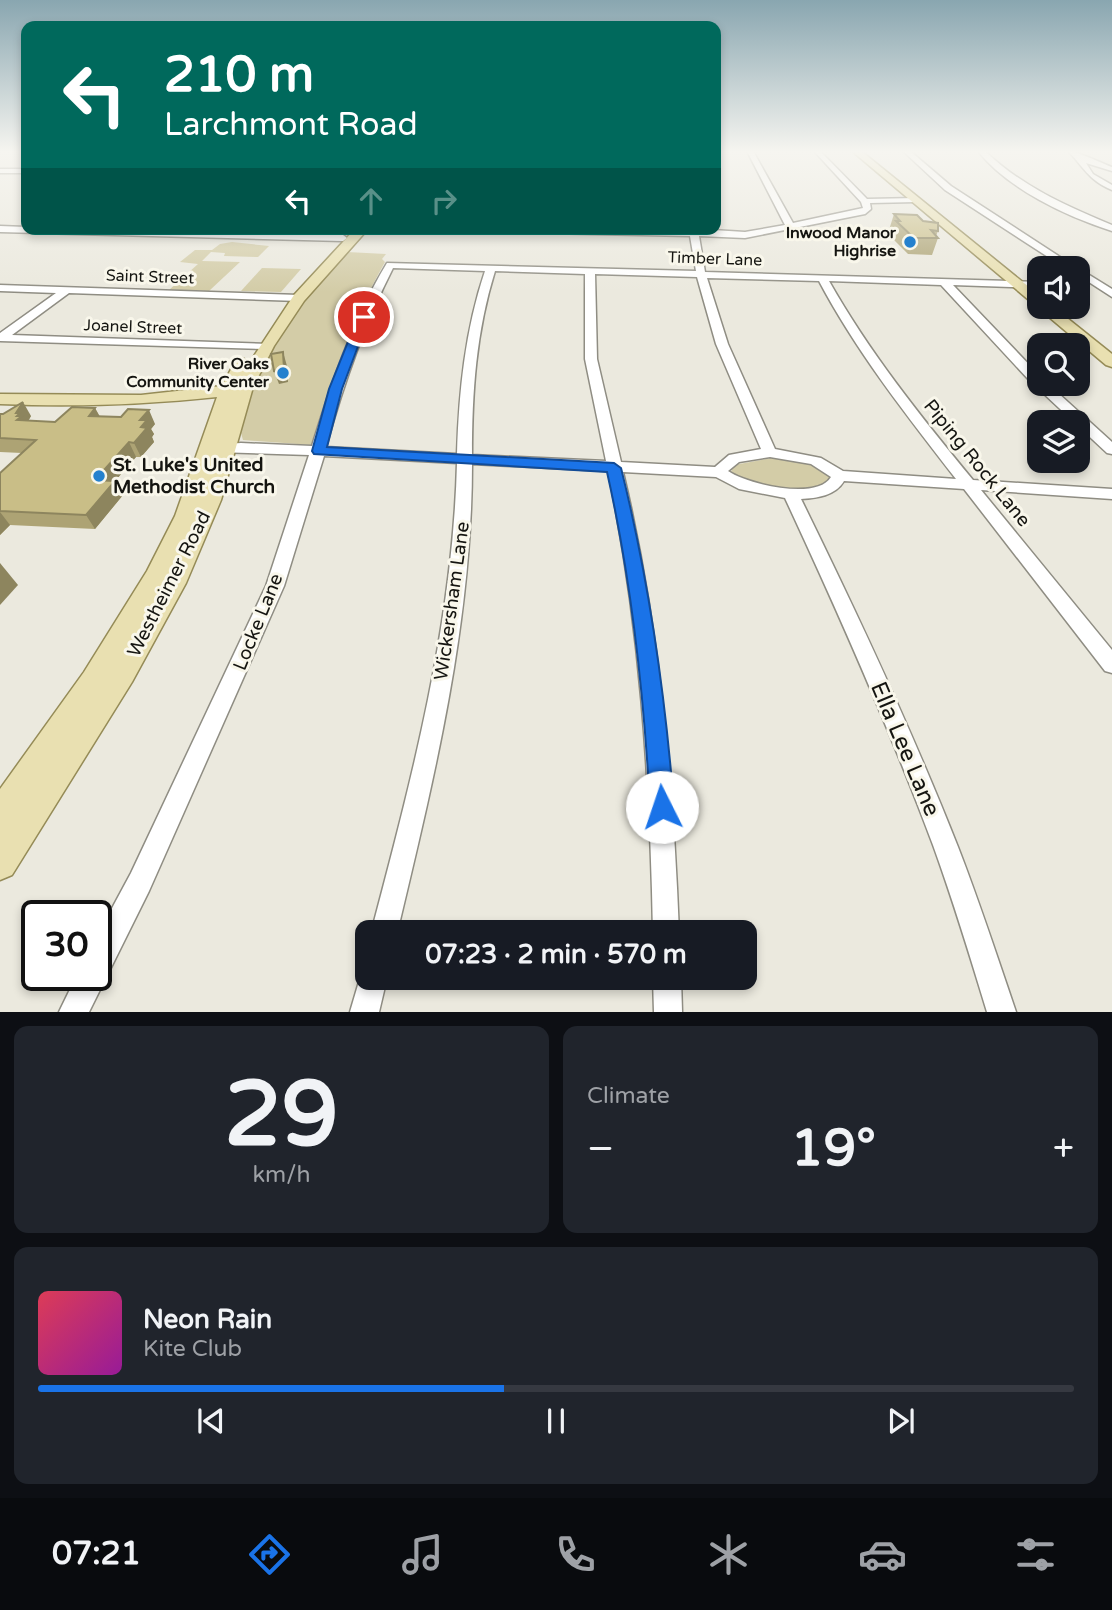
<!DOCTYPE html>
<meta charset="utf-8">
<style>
:root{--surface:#171b24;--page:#20242c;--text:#f1f3f6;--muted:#9ea1a6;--line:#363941;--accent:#1a73e8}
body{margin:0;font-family:"Varela Round",sans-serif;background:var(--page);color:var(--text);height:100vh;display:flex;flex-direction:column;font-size:26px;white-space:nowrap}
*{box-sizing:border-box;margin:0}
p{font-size:23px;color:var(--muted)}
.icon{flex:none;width:38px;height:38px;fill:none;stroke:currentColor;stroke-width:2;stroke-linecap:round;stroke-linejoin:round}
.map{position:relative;height:1012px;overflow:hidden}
.drawer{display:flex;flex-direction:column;gap:14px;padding:14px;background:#0d0f14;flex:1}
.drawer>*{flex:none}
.guide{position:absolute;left:21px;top:21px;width:700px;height:214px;border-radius:14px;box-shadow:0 4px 10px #0003;background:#00695c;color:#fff;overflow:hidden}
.tools{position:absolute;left:1027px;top:256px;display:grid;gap:14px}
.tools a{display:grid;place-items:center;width:63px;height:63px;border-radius:14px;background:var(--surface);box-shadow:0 4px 10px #0003;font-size:35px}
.speed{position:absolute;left:21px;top:900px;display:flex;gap:14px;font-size:35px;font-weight:700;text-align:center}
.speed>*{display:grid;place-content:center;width:91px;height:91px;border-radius:50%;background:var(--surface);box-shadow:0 4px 10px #0003;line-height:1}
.speed .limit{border:4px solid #111;border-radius:10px;background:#fff;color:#111}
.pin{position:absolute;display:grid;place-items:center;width:60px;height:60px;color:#fff;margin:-30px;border:4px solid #fff;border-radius:50%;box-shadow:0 2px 7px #0007}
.me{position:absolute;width:77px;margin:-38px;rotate:356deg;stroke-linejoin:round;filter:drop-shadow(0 0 5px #0008)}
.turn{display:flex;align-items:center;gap:24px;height:147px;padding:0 28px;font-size:32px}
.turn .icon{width:91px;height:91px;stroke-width:2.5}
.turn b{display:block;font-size:49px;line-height:60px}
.lanes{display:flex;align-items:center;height:66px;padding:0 28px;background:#0003;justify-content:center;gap:35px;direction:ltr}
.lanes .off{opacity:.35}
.big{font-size:52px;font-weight:700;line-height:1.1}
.drawer .widget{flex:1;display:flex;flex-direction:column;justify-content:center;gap:10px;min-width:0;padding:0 24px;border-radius:14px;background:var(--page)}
.drawer .dial{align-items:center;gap:0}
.dial b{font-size:91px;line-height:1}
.song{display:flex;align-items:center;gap:21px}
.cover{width:84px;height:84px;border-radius:10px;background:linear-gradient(135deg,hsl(350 70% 55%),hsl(300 70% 35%))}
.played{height:7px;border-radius:4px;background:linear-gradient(90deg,var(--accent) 45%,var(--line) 45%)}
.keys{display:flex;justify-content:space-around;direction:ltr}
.heat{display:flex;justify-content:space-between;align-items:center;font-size:38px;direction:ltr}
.drawer .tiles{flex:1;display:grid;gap:14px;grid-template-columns:1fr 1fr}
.widget:last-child{grid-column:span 2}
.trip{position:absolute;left:355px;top:920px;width:402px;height:70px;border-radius:14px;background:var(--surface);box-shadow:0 4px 10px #0003;font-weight:700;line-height:70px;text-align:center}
.tab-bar{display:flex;height:112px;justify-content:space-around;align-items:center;background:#090b0e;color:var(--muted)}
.tab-bar .icon{width:49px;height:49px}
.tab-bar .selected{color:var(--accent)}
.tab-bar b{font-size:32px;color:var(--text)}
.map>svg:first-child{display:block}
.green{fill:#d3cca7}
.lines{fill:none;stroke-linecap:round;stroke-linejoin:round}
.minor-casing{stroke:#8f8d83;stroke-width:3}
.major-casing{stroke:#958b57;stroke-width:3}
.minor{fill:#fff;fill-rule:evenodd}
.major{fill:#e9e0b1;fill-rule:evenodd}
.wall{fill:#ada374}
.shaded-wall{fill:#8d855e}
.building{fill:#c9be87;stroke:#8d855e;stroke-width:2}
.route{fill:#1a73e8;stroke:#114b97;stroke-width:2}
.poi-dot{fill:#2581ce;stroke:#f9f7eb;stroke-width:2.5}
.labels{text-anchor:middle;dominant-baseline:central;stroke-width:6;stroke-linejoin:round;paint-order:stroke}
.far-poi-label{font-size:16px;font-weight:bold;fill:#151511;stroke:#f9f7eb;text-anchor:end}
.far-street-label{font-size:16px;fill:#151511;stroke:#f9f7eb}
.street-label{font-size:19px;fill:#151511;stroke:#f9f7eb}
.poi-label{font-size:19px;font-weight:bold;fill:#151511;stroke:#f9f7eb;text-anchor:start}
.near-street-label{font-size:23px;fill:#151511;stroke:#f9f7eb}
</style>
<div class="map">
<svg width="1112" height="1012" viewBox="0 0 1112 1012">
<rect width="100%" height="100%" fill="#ebe9de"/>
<g class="green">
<path d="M 232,242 L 269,246 L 258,257 L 224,256 L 225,253 L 211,252 L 202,261 L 240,262 L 209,291 L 169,290 L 198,264 L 180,262 L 195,250 L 212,250 L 220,244 Z"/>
<path d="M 347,252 L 386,254 L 382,259 L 385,262 C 352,320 331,381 311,445 L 243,440 L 241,433 C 245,417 249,401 254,386 C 273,334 310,292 347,252 Z"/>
<path d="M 262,268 L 301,269 L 281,292 L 241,291 Z"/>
<path d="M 772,458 L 808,463 L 833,476 L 830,484 C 801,490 754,495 731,472 L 734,465 Z"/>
</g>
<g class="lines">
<g class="minor-casing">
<g id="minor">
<path d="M 747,151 L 753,151 L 793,223 L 863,208 L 861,202 L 814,151 L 820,151 L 867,199 L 916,198 L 920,200 L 916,202 L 870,203 L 871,209 L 865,214 L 745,238 L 699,236 L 705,272 L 1040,282 L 1040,288 L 953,285 L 1040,376 L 1040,383 L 1047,383 L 1112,442 L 1112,454 L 1107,453 L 1078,426 L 1078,422 L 1074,422 L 1029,380 L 941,285 L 829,281 C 869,352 921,417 973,480 L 1112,489 L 1112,499 L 981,490 L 1112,650 L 1112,673 L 1105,671 L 964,489 L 844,481 C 835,496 817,498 801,499 C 857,613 911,728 958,847 C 979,901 997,956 1016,1012 L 987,1012 C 970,956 953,900 933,845 C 889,727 838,612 785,498 L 739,489 L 716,477 L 623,472 C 659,624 673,777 679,933 L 653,933 C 650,777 640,623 608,471 L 472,464 C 472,624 434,778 397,933 L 371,933 C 412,778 453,624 457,463 L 324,456 L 284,586 L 149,891 L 89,1012 L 59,1012 L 77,975 L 96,975 L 96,938 L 131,873 L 266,586 L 309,455 L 216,452 L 211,451 L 209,448 L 211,445 L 241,443 L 312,446 C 331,384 353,319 387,263 L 696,271 L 690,236 L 501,232 L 497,229 L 697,229 L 745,232 L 785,225 ZM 393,268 L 485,271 C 465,331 459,391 457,454 L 326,447 C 343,385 364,325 393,268 ZM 495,271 L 585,274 L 585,359 L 606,461 L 472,455 C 472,392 476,332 495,271 ZM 595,274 L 697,277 L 716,344 L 761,449 L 729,455 L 715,467 L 621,462 L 597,359 ZM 707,278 L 819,281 C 856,351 907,416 956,479 L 843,471 L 821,458 L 775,449 L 728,344 ZM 770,457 L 811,464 L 831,477 C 817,501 747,484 728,471 L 739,462 Z"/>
<path d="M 903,151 L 910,151 L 951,186 L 1077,268 L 1065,268 L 945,190 Z"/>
<path d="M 978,151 L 985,151 C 1021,186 1066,206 1112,225 L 1112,231 C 1066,216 1008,189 978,151 Z"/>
<path d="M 1068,151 C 1077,151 1101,163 1112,167 L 1112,171 L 1086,163 L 1093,174 L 1112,185 L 1112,190 C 1088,180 1083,166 1068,151 Z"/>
<rect x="0" y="169" width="26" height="4"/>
<path d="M 0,226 L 26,227 L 26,229 L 343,235 L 347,238 L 343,241 L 0,232 Z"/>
<path d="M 1078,268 L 1112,289 L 1112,297 L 1078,275 Z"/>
<path d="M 0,285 L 299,295 L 304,298 L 299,301 L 69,293 L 12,335 L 270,344 L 272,346 L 266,349 L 0,341 L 0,333 L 56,293 L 0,291 Z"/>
<path d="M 368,966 L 368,978 L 387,978 L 379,1012 L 350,1012 L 363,968 Z"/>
<path d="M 653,978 L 681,978 L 682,1012 L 654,1012 Z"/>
</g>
</g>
<g class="major-casing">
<g id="major">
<path d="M 852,151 L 861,151 L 1040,296 L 1040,306 L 1052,306 L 1112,354 L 1112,367 L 1106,365 Z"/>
<path d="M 355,229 L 368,229 L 304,301 L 274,346 L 253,387 L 221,500 L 186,583 L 132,682 L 12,875 L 0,880 L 0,789 L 84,672 L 147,571 L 175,516 L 217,397 C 142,405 75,407 0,404 L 0,394 L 141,395 L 222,386 L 236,360 L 242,358 L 250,362 L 294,295 Z"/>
</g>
</g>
<use href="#minor" class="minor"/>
<use href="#major" class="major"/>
</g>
<g class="wall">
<path d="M 894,214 L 923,221 L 938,231 L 936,236 L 938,238 L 932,255 L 908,254 L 891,237 L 892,234 L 889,230 Z"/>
<path d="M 95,408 L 99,416 L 155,424 L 151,429 L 154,434 L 152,437 L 154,442 L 141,457 L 136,457 L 115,481 L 123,495 L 95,529 L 10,525 L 0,535 L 0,473 L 22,453 L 0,452 L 0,414 L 31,416 L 28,421 L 55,422 Z"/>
</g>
<g class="shaded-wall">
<path d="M 283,352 L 287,366 L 288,382 L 279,384 L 274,371 Z"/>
<path d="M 23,402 L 31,416 L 27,423 L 17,420 L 16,413 Z"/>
<path d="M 95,408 L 103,422 L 89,416 Z"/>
<path d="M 149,410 L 155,424 L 151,429 L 154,434 L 152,437 L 154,442 L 141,457 L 134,443 L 140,420 Z"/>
<path d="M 129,442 L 136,457 L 115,481 L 123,495 L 95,529 L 86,515 L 95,480 Z"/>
<path d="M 0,512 L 10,525 L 0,535 Z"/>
<path d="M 0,563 L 18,585 L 0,605 Z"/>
</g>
<g class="building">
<path d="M 894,214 L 917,215 L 923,221 L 938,223 L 938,231 L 931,230 L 938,238 L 914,238 L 896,221 L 900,221 Z"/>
<path d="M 283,352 L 284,369 L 274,371 L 271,354 Z"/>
<path d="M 23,402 L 16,413 L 20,413 L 17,416 L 22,416 L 17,420 L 55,422 L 72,407 L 95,408 L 89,416 L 121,417 L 128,409 L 149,410 L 140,420 L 147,420 L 141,427 L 147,428 L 134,443 L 129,442 L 95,480 L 115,481 L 86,515 L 0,511 L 0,473 L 36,440 L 0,438 L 0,414 L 3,414 Z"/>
</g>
<linearGradient id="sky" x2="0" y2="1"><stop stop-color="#89a6b0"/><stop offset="0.52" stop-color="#f6f5f0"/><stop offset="1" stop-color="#f6f5f0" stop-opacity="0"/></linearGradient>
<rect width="1112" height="292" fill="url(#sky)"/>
<path class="route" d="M 364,314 L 369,317 L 342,389 L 327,447 L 614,463 L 621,468 C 649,580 665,692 674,807 L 670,816 L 662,819 L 653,816 L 650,807 C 644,694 632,583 607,472 L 314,454 L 312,451 L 329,389 L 358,317 Z"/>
<g class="poi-dot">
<circle cx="910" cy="242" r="7"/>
<circle cx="283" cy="373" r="7"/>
<circle cx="99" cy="476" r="7"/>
</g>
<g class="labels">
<g class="far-poi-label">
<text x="896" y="233">Inwood Manor<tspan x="896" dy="18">Highrise</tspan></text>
<text x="269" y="364">River Oaks<tspan x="269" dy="18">Community Center</tspan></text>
</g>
<g class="far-street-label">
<text transform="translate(715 259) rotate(2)">Timber Lane</text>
<text transform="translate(150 277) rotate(2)">Saint Street</text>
<text transform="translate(133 327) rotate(2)">Joanel Street</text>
</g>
<g class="street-label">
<text transform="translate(977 463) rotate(51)">Piping Rock Lane</text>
<text transform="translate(169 584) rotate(-63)">Westheimer Road</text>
<text transform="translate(452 601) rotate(-82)">Wickersham Lane</text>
<text transform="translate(258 622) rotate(-68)">Locke Lane</text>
</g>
<g class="poi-label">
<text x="113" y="465">St. Luke's United<tspan x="113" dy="22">Methodist Church</tspan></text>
</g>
<g class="near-street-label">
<text transform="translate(905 749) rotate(67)">Ella Lee Lane</text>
</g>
</g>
</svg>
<div class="tools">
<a><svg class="icon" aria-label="sound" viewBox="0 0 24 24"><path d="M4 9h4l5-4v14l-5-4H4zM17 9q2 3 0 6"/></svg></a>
<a><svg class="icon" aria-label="search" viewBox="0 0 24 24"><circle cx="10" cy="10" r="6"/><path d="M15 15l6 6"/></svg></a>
<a><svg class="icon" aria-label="layers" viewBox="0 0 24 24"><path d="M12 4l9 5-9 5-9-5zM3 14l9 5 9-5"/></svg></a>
</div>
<div class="speed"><div class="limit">30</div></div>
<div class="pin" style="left:364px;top:317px;background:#d93025"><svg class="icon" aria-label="arrive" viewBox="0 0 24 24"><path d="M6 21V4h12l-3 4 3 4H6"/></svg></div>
<svg class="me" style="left:662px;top:807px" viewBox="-20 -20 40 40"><circle r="19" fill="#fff"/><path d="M0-13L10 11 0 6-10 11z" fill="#1a73e8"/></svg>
<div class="trip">07:23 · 2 min · 570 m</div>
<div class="guide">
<div class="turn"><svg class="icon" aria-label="left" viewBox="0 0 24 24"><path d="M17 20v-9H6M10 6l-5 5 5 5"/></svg><div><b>210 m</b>Larchmont Road</div></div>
<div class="lanes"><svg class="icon" aria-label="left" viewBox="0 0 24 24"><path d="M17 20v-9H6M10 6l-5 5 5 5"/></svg><svg class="icon off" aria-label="ahead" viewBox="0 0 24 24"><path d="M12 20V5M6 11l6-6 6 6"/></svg><svg class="icon off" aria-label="right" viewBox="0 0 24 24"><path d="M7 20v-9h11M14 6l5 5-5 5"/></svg></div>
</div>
</div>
<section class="drawer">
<div class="tiles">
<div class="widget dial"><b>29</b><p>km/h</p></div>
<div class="widget"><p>Climate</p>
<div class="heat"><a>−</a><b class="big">19°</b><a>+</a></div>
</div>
<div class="widget">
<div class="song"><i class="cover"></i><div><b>Neon Rain</b><p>Kite Club</p></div></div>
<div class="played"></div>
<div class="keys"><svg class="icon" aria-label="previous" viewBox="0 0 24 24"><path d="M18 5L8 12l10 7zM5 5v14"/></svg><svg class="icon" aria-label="pause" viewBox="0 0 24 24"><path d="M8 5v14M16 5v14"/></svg><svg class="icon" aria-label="next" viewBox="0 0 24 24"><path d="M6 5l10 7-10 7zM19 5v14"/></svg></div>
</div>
</div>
</section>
<nav class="tab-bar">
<b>07:21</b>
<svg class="icon selected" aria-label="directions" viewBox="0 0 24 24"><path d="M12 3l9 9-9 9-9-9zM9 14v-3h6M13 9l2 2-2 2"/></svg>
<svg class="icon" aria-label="music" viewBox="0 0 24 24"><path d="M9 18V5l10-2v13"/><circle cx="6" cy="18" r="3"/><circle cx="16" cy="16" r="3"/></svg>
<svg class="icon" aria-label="phone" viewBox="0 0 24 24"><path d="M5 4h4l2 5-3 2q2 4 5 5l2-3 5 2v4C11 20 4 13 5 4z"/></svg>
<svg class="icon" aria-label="climate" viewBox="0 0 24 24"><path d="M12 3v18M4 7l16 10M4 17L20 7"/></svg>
<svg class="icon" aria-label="car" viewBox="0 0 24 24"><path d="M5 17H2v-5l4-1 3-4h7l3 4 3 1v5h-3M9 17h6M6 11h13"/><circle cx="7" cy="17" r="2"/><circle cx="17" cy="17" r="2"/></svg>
<svg class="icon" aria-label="filters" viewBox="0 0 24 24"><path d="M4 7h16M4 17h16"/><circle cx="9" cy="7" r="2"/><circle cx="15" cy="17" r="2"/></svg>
</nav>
